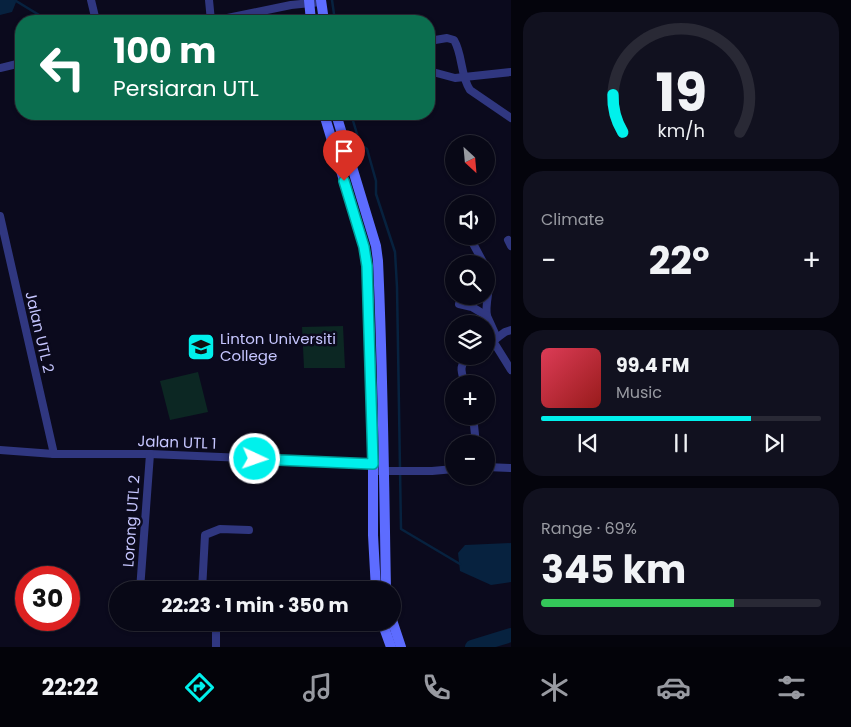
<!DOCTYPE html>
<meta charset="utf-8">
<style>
:root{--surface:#080816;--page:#11111f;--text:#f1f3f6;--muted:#989aa1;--line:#292935;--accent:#00f1ec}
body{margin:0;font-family:Poppins,sans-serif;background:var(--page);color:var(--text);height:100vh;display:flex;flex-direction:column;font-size:19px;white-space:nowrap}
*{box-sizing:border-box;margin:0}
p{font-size:16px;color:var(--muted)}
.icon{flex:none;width:28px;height:28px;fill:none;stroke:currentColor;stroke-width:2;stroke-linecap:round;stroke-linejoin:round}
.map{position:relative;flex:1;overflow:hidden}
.drawer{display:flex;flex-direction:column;gap:12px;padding:12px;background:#04040c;width:340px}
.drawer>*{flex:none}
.banner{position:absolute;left:15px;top:15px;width:420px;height:105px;border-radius:20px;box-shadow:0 1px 4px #0004,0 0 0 1px var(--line);background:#0b6e4f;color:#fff;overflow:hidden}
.needle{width:32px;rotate:154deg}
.tools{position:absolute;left:445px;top:135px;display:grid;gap:10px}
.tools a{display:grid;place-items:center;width:50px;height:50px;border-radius:50%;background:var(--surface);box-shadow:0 1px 4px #0004,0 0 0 1px var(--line);font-size:25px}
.speed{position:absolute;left:15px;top:566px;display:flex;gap:10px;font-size:25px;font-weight:700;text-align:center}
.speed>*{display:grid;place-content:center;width:65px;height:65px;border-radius:50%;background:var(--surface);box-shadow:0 1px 4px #0004,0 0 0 1px var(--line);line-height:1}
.speed .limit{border:8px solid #d22;background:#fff;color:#111}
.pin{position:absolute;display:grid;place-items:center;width:42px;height:42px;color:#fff;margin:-51px -21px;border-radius:50% 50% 50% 0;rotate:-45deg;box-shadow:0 0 5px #0007}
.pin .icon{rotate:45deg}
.me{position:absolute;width:55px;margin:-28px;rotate:93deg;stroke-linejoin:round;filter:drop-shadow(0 0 4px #0008)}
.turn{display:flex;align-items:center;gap:18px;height:105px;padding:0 15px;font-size:22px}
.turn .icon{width:65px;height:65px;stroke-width:2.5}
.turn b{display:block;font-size:35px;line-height:42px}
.big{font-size:38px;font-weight:700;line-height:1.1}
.drawer .widget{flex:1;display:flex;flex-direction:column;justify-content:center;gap:8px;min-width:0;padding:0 18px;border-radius:20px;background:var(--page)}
.drawer .dial{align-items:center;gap:0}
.dial svg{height:130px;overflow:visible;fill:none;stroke:var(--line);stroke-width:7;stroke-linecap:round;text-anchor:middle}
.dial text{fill:var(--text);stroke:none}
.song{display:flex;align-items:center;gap:15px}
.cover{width:60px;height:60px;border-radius:8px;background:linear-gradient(135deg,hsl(350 70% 55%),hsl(0 70% 35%))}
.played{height:5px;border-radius:2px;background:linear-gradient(90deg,var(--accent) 75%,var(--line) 75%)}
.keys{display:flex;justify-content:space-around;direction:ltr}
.heat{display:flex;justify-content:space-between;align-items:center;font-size:28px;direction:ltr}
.charge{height:8px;border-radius:4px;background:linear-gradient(90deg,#34c759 69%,var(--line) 0)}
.trip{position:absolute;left:109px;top:581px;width:292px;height:50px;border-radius:25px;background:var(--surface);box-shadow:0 1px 4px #0004,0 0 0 1px var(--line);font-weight:700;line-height:50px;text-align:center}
.tab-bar{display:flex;height:80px;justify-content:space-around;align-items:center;background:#030309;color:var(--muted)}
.tab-bar .icon{width:35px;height:35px}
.tab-bar .selected{color:var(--accent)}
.tab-bar b{font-size:22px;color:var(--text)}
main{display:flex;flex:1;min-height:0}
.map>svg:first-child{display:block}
.green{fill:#0c2723}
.water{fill:#07223f}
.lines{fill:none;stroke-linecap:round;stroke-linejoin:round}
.stream{stroke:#07223f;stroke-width:2.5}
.river{stroke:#07223f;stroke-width:14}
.street{stroke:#303780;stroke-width:8}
.secondary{stroke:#5d6cff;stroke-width:10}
.route-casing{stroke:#009d99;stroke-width:12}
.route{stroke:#00f1ec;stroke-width:9}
.labels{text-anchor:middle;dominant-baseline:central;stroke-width:5;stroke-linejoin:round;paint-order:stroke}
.street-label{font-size:15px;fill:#c6c6ff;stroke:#0b0a1d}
.poi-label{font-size:15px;fill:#c6c6ff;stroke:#0b0a1d;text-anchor:start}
</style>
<main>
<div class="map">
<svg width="511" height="647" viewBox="0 0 511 647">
<rect width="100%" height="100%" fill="#0b0a1d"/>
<g class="green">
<path d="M 343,326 L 345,368 L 304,368 L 302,327 Z"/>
<path d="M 198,372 L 208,412 L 170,420 L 160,381 Z"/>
</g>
<g class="water">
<path d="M 0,0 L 17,0 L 12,12 L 0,15 Z"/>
<path d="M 511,543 L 511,582 L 491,585 L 460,571 L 458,553 L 465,545 Z"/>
</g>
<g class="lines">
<g class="stream">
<path d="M 332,0 L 335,21"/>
<path d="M 16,1 L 49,21"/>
<path d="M 295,21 L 296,21"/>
<path d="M 351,114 L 360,144 L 367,149 L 376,181 L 376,194 L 395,252 L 397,287 L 401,529 L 460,564"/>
</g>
<path class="river" d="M 472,647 L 511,635"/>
<g class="street">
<path d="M 91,0 L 96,21"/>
<path d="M 209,0 L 211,21"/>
<path d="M 213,21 L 291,5 L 321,2"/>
<path d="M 429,41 L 447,38 L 454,40 C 463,55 460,75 470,90 L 511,118"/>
<path d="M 0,68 L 21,63"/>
<path d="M 429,71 L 455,78 L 511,72"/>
<path d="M 0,216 L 54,454"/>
<path d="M 469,236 L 484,264"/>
<path d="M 508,240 L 511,246"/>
<path d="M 486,269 C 494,284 484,300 487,316"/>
<path d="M 459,304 L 472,307 L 487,316 L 497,338"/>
<path d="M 493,341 L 511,370"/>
<path d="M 486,346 L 505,332 L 511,330"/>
<path d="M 465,384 C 461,371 458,365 470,356"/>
<path d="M 473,416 L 476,444"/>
<path d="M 0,450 L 54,454 L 150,454 L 383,464"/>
<path d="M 486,467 L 511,468"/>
<path d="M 373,471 L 432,471 L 454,469"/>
<path d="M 140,590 L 150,454"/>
<path d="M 202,590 L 205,535 L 220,529 L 249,530"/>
<path d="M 206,622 L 216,628 L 216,647"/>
</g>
<g class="secondary">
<path d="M 309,0 L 311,21"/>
<path d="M 321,0 L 324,21"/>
<path d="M 324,114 L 364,247 L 367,266 L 373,433 L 373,535 L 376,590"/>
<path d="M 336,114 L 376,246 L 378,261 C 383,371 384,480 386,590"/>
<path d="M 392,620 L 401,647"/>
<path d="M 382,622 L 391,647"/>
</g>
</g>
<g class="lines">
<g class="route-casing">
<path id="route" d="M 255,459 L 373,464 L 367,266 L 364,247 L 344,181"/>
</g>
<use href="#route" class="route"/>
</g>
<defs>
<g id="university-square" transform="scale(1.4375)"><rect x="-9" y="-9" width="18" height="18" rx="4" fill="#00f1ec" stroke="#0b0a1d"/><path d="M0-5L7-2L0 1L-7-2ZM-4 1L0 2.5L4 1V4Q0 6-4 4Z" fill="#111"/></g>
</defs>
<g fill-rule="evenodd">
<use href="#university-square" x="201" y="347"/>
</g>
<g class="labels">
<g class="street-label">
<text transform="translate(40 332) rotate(77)">Jalan UTL 2</text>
<text transform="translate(177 442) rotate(2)">Jalan UTL 1</text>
<text transform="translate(131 521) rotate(-86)">Lorong UTL 2</text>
</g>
<g class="poi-label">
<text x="220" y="338">Linton Universiti<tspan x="220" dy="17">College</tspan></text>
</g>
</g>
</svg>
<div class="tools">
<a><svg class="needle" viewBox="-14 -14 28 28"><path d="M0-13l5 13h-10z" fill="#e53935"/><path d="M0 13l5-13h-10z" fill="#989aa1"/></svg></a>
<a><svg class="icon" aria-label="sound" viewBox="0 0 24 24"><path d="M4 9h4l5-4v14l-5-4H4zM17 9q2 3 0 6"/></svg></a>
<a><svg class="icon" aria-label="search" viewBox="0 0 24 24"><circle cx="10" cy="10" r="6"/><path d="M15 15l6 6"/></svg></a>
<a><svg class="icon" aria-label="layers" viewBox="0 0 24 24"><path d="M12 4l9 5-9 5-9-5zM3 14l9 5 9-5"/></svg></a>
<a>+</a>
<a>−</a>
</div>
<div class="speed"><div class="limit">30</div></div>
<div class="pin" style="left:344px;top:181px;background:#d93025"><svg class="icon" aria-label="arrive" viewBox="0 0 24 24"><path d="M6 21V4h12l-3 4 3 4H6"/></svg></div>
<svg class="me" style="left:255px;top:459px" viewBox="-20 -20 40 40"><circle r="17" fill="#00f1ec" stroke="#fff" stroke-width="3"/><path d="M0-11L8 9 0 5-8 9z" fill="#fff"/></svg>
<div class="trip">22:23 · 1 min · 350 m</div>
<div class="banner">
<div class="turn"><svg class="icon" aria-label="left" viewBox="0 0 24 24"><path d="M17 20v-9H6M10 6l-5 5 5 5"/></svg><div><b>100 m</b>Persiaran UTL</div></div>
</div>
</div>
<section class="drawer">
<div class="widget dial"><svg viewBox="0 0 100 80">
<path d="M14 69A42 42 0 1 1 86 69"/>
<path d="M14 69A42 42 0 0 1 8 46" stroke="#00f1ec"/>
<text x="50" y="56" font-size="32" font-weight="700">19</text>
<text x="50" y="72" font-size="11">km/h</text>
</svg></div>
<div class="widget"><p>Climate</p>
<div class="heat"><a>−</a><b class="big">22°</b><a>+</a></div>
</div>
<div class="widget">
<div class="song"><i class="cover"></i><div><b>99.4 FM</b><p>Music</p></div></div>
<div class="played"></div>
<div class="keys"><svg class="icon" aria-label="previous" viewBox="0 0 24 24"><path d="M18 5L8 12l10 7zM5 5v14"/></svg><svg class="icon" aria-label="pause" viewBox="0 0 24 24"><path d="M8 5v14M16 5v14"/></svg><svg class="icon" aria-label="next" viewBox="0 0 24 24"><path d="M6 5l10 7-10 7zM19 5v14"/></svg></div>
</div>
<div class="widget"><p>Range · 69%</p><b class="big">345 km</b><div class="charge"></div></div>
</section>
</main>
<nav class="tab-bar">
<b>22:22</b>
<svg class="icon selected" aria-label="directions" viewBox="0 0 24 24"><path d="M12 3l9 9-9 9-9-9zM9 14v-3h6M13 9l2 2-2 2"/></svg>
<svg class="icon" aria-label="music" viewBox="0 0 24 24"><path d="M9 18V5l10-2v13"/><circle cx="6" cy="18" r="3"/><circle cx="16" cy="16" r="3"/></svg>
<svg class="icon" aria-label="phone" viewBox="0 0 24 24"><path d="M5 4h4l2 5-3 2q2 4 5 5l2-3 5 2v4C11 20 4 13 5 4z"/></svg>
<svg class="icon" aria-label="climate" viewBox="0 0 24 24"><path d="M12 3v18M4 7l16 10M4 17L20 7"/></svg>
<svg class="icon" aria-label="car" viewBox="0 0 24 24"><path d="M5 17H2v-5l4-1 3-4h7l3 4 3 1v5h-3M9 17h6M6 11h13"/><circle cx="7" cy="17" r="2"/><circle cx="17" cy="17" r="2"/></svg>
<svg class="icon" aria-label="filters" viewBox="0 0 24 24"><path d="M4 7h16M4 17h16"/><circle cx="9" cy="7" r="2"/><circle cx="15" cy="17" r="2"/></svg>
</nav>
